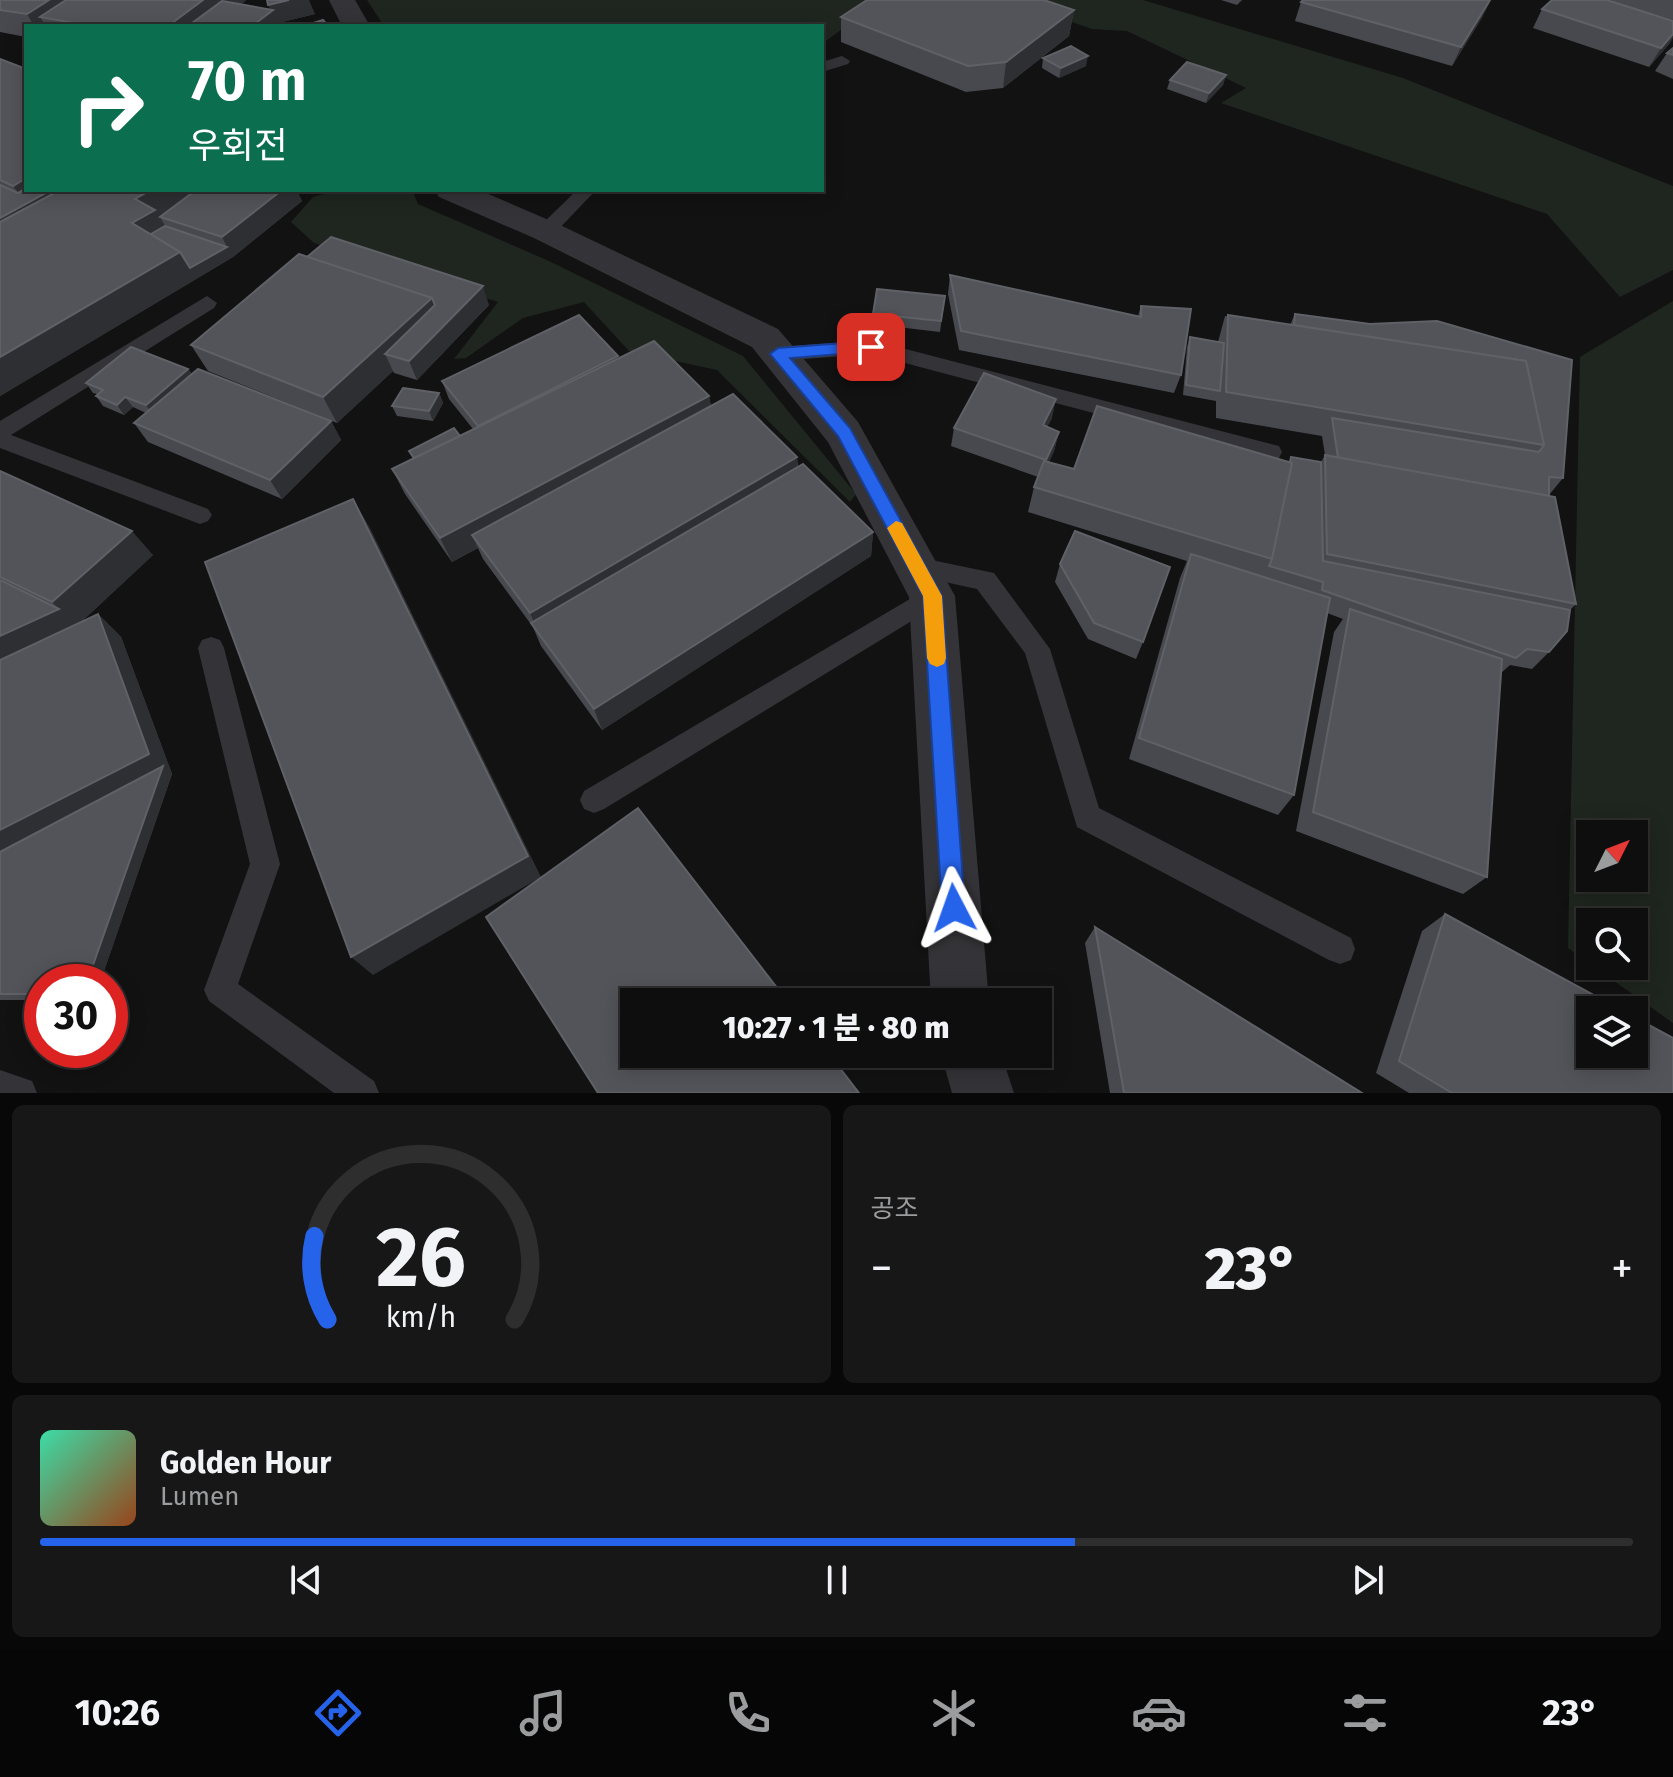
<!DOCTYPE html>
<html lang="ko">
<meta charset="utf-8">
<style>
:root{--surface:#0e0e0e;--page:#171717;--text:#f1f3f6;--muted:#9b9c9e;--line:#2e2e2e;--accent:#2563eb}
body{margin:0;font-family:"Fira Sans","Noto Sans KR",sans-serif;background:var(--page);color:var(--text);height:100vh;display:flex;flex-direction:column;font-size:30px;white-space:nowrap}
*{box-sizing:border-box;margin:0}
p{font-size:26px;color:var(--muted)}
.icon{flex:none;width:44px;height:44px;fill:none;stroke:currentColor;stroke-width:2;stroke-linecap:round;stroke-linejoin:round}
.map{position:relative;height:1093px;overflow:hidden}
.panel{display:flex;flex-direction:column;gap:12px;padding:12px;background:#080808;flex:1}
.panel>*{flex:none}
.banner{position:absolute;left:24px;top:24px;width:800px;height:168px;border-radius:0px;box-shadow:0 4px 20px #0003,0 0 0 2px var(--line);background:#0b6e4f;color:#fff;overflow:hidden}
.needle{width:52px;rotate:48deg}
.buttons{position:absolute;left:1576px;top:820px;display:grid;gap:16px}
.buttons a{display:grid;place-items:center;width:72px;height:72px;border-radius:0px;background:var(--surface);box-shadow:0 4px 20px #0003,0 0 0 2px var(--line);font-size:40px}
.speed{position:absolute;left:24px;top:964px;display:flex;gap:16px;font-size:40px;font-weight:700;text-align:center}
.speed>*{display:grid;place-content:center;width:104px;height:104px;border-radius:50%;background:var(--surface);box-shadow:0 4px 20px #0003,0 0 0 2px var(--line);line-height:1}
.speed .limit{border:12px solid #d22;background:#fff;color:#111}
.pin{position:absolute;display:grid;place-items:center;width:68px;height:68px;color:#fff;margin:-34px;border-radius:16px;box-shadow:0 4px 12px #0006}
.me{position:absolute;width:88px;margin:-44px;rotate:356deg;stroke-linejoin:round;filter:drop-shadow(0 0 6px #0008)}
.turn{display:flex;align-items:center;gap:28px;height:168px;padding:0 32px;font-size:36px}
.turn .icon{width:104px;height:104px;stroke-width:2.5}
.turn b{display:block;font-size:56px;line-height:68px}
.big{font-size:60px;font-weight:800;line-height:1.1}
.panel .widget{flex:1;display:flex;flex-direction:column;justify-content:center;gap:12px;min-width:0;padding:0 28px;border-radius:12px;background:var(--page)}
.panel .dial{align-items:center;gap:0}
.dial svg{height:208px;overflow:visible;fill:none;stroke:var(--line);stroke-width:7;stroke-linecap:round;text-anchor:middle}
.dial text{fill:var(--text);stroke:none}
.song{display:flex;align-items:center;gap:24px}
.cover{width:96px;height:96px;border-radius:12px;background:linear-gradient(135deg,hsl(160 70% 55%),hsl(20 70% 35%))}
.played{height:8px;border-radius:4px;background:linear-gradient(90deg,var(--accent) 65%,var(--line) 65%)}
.keys{display:flex;justify-content:space-around;direction:ltr}
.heat{display:flex;justify-content:space-between;align-items:center;font-size:44px;direction:ltr}
.panel .tiles{flex:1;display:grid;gap:12px;grid-template-columns:1fr 1fr}
.widget:last-child{grid-column:span 2}
.trip{position:absolute;left:620px;top:988px;width:432px;height:80px;border-radius:0px;background:var(--surface);box-shadow:0 4px 20px #0003,0 0 0 2px var(--line);font-weight:800;line-height:80px;text-align:center}
.dock{display:flex;height:128px;justify-content:space-around;align-items:center;background:#060606;color:var(--muted)}
.dock .icon{width:56px;height:56px}
.dock .active{color:var(--accent)}
.dock b{font-size:36px;color:var(--text)}
.map>svg:first-child{display:block}
.green{fill:#1f261f;fill-rule:evenodd}
.lines{fill:none;stroke-linecap:round;stroke-linejoin:round}
.lane{fill:#343438;fill-rule:evenodd}
.street{fill:#343438;fill-rule:evenodd}
.wall{fill:#48494e}
.shaded-wall{fill:#2e2f32}
.building{fill:#525459;stroke:#5f6167;stroke-width:2}
.route{fill:#2563eb;stroke:#184099;stroke-width:2}
.slow{fill:#f59e0b}
</style>
<div class="map">
<svg width="1673" height="1093" viewBox="0 0 1673 1093">
<rect width="100%" height="100%" fill="#121213"/>
<g class="green">
<path d="M 367,0 L 881,0 L 822,44 L 822,26 L 384,26 Z"/>
<path d="M 1009,0 L 1143,0 L 1403,78 L 1673,186 L 1673,270 L 1620,297 L 1547,214 L 1221,103 L 1246,88 L 1127,31 L 1092,29 Z"/>
<path d="M 338,190 L 412,190 L 418,204 L 549,261 L 743,356 L 856,494 L 850,502 L 717,370 L 629,351 L 584,302 L 523,318 L 466,358 L 454,359 L 498,302 L 314,243 L 291,222 L 313,197 Z"/>
<path d="M 1673,301 L 1673,1023 L 1593,966 L 1634,966 L 1634,922 L 1590,922 L 1590,964 L 1568,948 L 1580,357 ZM 1590,834 L 1634,834 L 1634,878 L 1590,878 Z"/>
</g>
<g class="lines">
<g class="lane">
<path d="M 842,56 L 850,61 L 848,64 L 822,72 L 822,62 Z"/>
<path d="M 577,190 L 596,190 L 553,235 L 539,235 L 537,231 L 539,227 Z"/>
<path d="M 207,296 L 217,303 L 214,308 L 11,435 L 208,509 L 212,515 L 208,521 L 200,524 L 192,521 L 0,448 L 0,421 Z"/>
<path d="M 871,340 L 1271,444 L 1279,446 L 1282,452 L 1279,458 L 1271,460 L 871,354 L 778,361 L 771,359 L 768,354 L 771,349 L 778,347 Z"/>
<path d="M 917,557 L 994,573 L 1050,649 L 1099,808 L 1351,938 L 1355,949 L 1351,960 L 1340,964 L 1329,960 L 1077,827 L 1025,653 L 977,589 L 908,574 L 905,567 L 908,560 Z"/>
<path d="M 932,586 L 941,589 L 944,596 L 941,603 L 604,809 L 594,813 L 584,809 L 580,800 L 584,791 Z"/>
<path d="M 211,637 L 220,640 L 224,648 L 280,864 L 238,984 L 374,1081 L 379,1093 L 334,1093 L 209,1001 L 204,990 L 250,864 L 198,648 L 202,640 Z"/>
<path d="M 0,1070 L 32,1081 L 37,1093 L 0,1093 Z"/>
</g>
<g class="street">
<path d="M 329,0 L 355,0 L 370,26 L 342,26 Z"/>
<path d="M 435,190 L 479,190 L 558,224 L 778,329 L 858,422 L 955,596 L 989,1002 L 931,1002 L 909,597 L 828,442 L 752,347 L 534,238 L 439,197 Z"/>
<path d="M 941,1054 L 1001,1054 L 1014,1093 L 952,1093 Z"/>
</g>
</g>
<g class="wall">
<path d="M 0,0 L 246,0 L 241,4 L 270,10 L 315,14 L 278,23 L 279,26 L 26,26 L 26,37 L 0,32 Z"/>
<path d="M 1221,0 L 1242,0 L 1237,5 Z"/>
<path d="M 1612,0 L 1673,0 L 1673,20 L 1632,8 L 1670,43 L 1649,67 L 1533,28 L 1542,9 L 1611,1 Z"/>
<path d="M 1301,2 L 1483,16 L 1452,66 L 1295,21 Z"/>
<path d="M 1074,10 L 1069,36 L 1003,88 L 966,92 L 841,42 L 841,17 Z"/>
<path d="M 1673,48 L 1673,79 L 1655,71 L 1667,53 Z"/>
<path d="M 1043,58 L 1086,66 L 1059,78 L 1042,68 Z"/>
<path d="M 0,59 L 24,69 L 26,190 L 307,190 L 297,191 L 302,201 L 233,257 L 0,396 Z"/>
<path d="M 1226,75 L 1223,85 L 1206,103 L 1167,89 L 1170,80 Z"/>
<path d="M 307,257 L 489,305 L 417,380 L 394,373 L 393,371 L 337,423 L 208,371 L 191,345 Z"/>
<path d="M 950,275 L 1138,316 L 1141,306 L 1181,375 L 1174,393 L 959,350 L 948,294 Z"/>
<path d="M 945,296 L 940,332 L 872,324 L 873,314 Z"/>
<path d="M 1295,314 L 1572,360 L 1563,478 L 1549,495 L 1576,604 L 1570,610 L 1549,652 L 1532,669 L 1510,665 L 1501,673 L 1487,877 L 1463,894 L 1296,831 L 1334,632 L 1343,619 L 1327,613 L 1294,795 L 1278,815 L 1129,759 L 1180,578 L 1187,561 L 1028,512 L 1034,487 L 1038,477 L 951,446 L 954,428 L 1052,418 L 1047,427 L 1059,432 L 1054,451 L 1049,462 L 1074,469 L 1289,462 L 1291,457 L 1321,462 L 1325,455 L 1322,436 L 1216,418 L 1216,400 L 1216,401 L 1183,395 L 1187,347 L 1190,337 L 1218,342 L 1225,316 L 1290,325 Z"/>
<path d="M 618,358 L 709,396 L 711,406 L 797,457 L 798,467 L 873,532 L 871,556 L 602,730 L 541,646 L 533,627 L 483,559 L 478,548 L 452,562 L 405,494 L 392,469 L 413,459 L 409,451 L 460,436 L 473,429 L 449,399 L 442,381 Z"/>
<path d="M 188,369 L 192,374 L 331,421 L 341,440 L 282,499 L 148,442 L 134,423 L 146,413 L 133,407 L 124,415 L 103,406 L 96,396 L 97,394 L 93,393 L 86,383 Z"/>
<path d="M 439,393 L 443,403 L 433,421 L 397,416 L 392,406 Z"/>
<path d="M 0,471 L 153,555 L 81,622 L 98,614 L 121,637 L 172,774 L 104,971 L 42,982 L 42,1000 L 0,1000 Z"/>
<path d="M 1060,564 L 1143,642 L 1136,659 L 1088,639 L 1055,582 Z"/>
<path d="M 1445,914 L 1673,1093 L 1409,1093 L 1376,1073 L 1422,931 Z"/>
<path d="M 1095,927 L 1362,1093 L 1110,1093 L 1085,943 Z"/>
</g>
<g class="shaded-wall">
<path d="M 49,0 L 117,0 L 40,17 L 46,26 L 34,26 L 27,14 Z"/>
<path d="M 203,0 L 236,0 L 239,7 L 214,26 L 168,26 Z"/>
<path d="M 236,0 L 246,0 L 239,7 Z"/>
<path d="M 289,0 L 309,0 L 315,14 L 278,23 L 279,26 L 252,26 L 271,11 L 268,5 Z"/>
<path d="M 1491,0 L 1483,16 L 1452,66 L 1461,47 Z"/>
<path d="M 1074,10 L 1069,36 L 1003,88 L 1006,62 Z"/>
<path d="M 1673,34 L 1673,38 L 1670,43 L 1649,67 L 1661,48 Z"/>
<path d="M 1088,56 L 1086,66 L 1059,78 L 1061,68 Z"/>
<path d="M 1226,75 L 1223,85 L 1206,103 L 1209,93 Z"/>
<path d="M 26,178 L 26,190 L 98,190 L 0,246 L 0,218 L 26,204 L 13,186 Z"/>
<path d="M 151,190 L 197,190 L 160,217 L 171,236 L 148,249 L 132,223 L 135,199 Z"/>
<path d="M 282,190 L 307,190 L 297,191 L 302,201 L 233,257 L 0,396 L 0,357 L 180,252 L 227,247 L 222,237 Z"/>
<path d="M 483,286 L 489,305 L 417,380 L 409,361 Z"/>
<path d="M 432,298 L 442,324 L 385,354 L 393,371 L 337,423 L 323,397 Z"/>
<path d="M 618,356 L 622,375 L 478,426 Z"/>
<path d="M 188,369 L 195,379 L 153,415 L 146,405 Z"/>
<path d="M 439,393 L 443,403 L 433,421 L 429,411 Z"/>
<path d="M 709,396 L 713,422 L 472,535 L 478,548 L 452,562 L 440,538 Z"/>
<path d="M 125,397 L 133,407 L 124,415 L 117,405 Z"/>
<path d="M 1056,399 L 1052,418 L 1038,444 L 1043,425 Z"/>
<path d="M 331,421 L 341,440 L 282,499 L 270,480 Z"/>
<path d="M 1059,432 L 1054,451 L 1041,478 L 1046,460 Z"/>
<path d="M 797,457 L 798,482 L 538,632 L 530,613 Z"/>
<path d="M 353,499 L 370,528 L 541,877 L 373,975 L 351,957 Z"/>
<path d="M 132,531 L 153,555 L 77,626 L 0,662 L 0,636 L 59,609 L 52,602 Z"/>
<path d="M 873,532 L 871,556 L 602,730 L 594,709 Z"/>
<path d="M 98,614 L 121,637 L 172,774 L 104,971 L 86,982 L 66,982 L 0,865 L 0,830 Z"/>
</g>
<g class="building">
<path d="M 0,0 L 49,0 L 27,14 L 0,10 Z"/>
<path d="M 66,0 L 203,0 L 168,26 L 91,26 L 40,17 Z"/>
<path d="M 267,0 L 289,0 L 268,5 Z"/>
<path d="M 867,0 L 1044,0 L 1074,10 L 1006,62 L 968,66 L 841,17 Z"/>
<path d="M 1303,0 L 1490,0 L 1461,47 L 1301,2 Z"/>
<path d="M 1552,0 L 1607,0 L 1673,21 L 1673,34 L 1661,48 L 1542,9 Z"/>
<path d="M 222,1 L 273,10 L 252,26 L 188,26 Z"/>
<path d="M 323,20 L 328,26 L 304,26 Z"/>
<path d="M 1071,46 L 1088,56 L 1061,68 L 1043,58 Z"/>
<path d="M 1673,48 L 1673,55 L 1667,53 Z"/>
<path d="M 0,59 L 26,69 L 26,178 L 13,186 L 0,180 Z"/>
<path d="M 1187,62 L 1226,75 L 1209,93 L 1170,80 Z"/>
<path d="M 0,185 L 18,193 L 26,188 L 26,190 L 51,190 L 0,218 Z"/>
<path d="M 60,190 L 151,190 L 135,199 L 155,210 L 132,223 L 180,252 L 0,357 L 0,222 Z"/>
<path d="M 196,190 L 282,190 L 222,237 L 160,217 Z"/>
<path d="M 165,226 L 227,247 L 190,268 L 180,252 L 151,234 Z"/>
<path d="M 331,237 L 483,286 L 409,361 L 385,354 L 435,305 L 432,298 L 307,257 Z"/>
<path d="M 299,254 L 432,298 L 323,397 L 191,345 Z"/>
<path d="M 950,275 L 1141,317 L 1141,306 L 1191,309 L 1181,375 L 961,331 Z"/>
<path d="M 877,289 L 945,296 L 941,321 L 873,314 Z"/>
<path d="M 1295,314 L 1370,324 L 1437,321 L 1572,360 L 1563,478 L 1549,477 L 1549,496 L 1338,458 L 1332,418 L 1539,452 L 1544,445 L 1526,361 L 1294,325 Z"/>
<path d="M 579,315 L 618,356 L 478,426 L 442,381 Z"/>
<path d="M 1228,315 L 1526,361 L 1544,445 L 1226,392 Z"/>
<path d="M 1190,337 L 1224,343 L 1220,391 L 1186,385 Z"/>
<path d="M 654,341 L 709,396 L 440,538 L 392,469 Z"/>
<path d="M 131,347 L 188,369 L 146,405 L 125,397 L 117,405 L 96,396 L 103,390 L 86,383 Z"/>
<path d="M 198,369 L 331,421 L 270,480 L 134,423 Z"/>
<path d="M 984,373 L 1056,399 L 1043,425 L 1059,432 L 1046,460 L 954,428 Z"/>
<path d="M 403,388 L 439,393 L 429,411 L 392,406 Z"/>
<path d="M 733,394 L 797,457 L 530,613 L 472,535 Z"/>
<path d="M 1097,406 L 1292,463 L 1272,559 L 1034,487 L 1044,461 L 1074,469 Z"/>
<path d="M 454,428 L 460,436 L 414,458 L 409,451 Z"/>
<path d="M 1325,455 L 1555,497 L 1576,604 L 1327,554 Z"/>
<path d="M 1291,457 L 1321,462 L 1323,561 L 1570,610 L 1567,631 L 1549,652 L 1527,649 L 1516,658 L 1322,590 L 1323,582 L 1269,566 L 1272,559 L 1292,463 L 1290,462 Z"/>
<path d="M 803,464 L 873,532 L 594,709 L 531,623 Z"/>
<path d="M 0,471 L 132,531 L 52,602 L 0,577 Z"/>
<path d="M 353,499 L 528,856 L 351,957 L 205,562 Z"/>
<path d="M 1075,531 L 1170,567 L 1143,642 L 1094,623 L 1060,564 Z"/>
<path d="M 1191,554 L 1330,598 L 1294,795 L 1139,738 Z"/>
<path d="M 0,580 L 59,609 L 0,636 Z"/>
<path d="M 1350,609 L 1502,659 L 1487,877 L 1313,812 Z"/>
<path d="M 98,614 L 149,754 L 0,830 L 0,660 Z"/>
<path d="M 163,766 L 93,965 L 66,982 L 42,982 L 42,994 L 0,994 L 0,852 Z"/>
<path d="M 638,808 L 788,1002 L 634,1002 L 634,1054 L 829,1054 L 859,1093 L 598,1093 L 486,917 Z"/>
<path d="M 1445,914 L 1621,1010 L 1590,1010 L 1590,1054 L 1634,1054 L 1634,1017 L 1673,1038 L 1673,1093 L 1452,1093 L 1399,1061 Z"/>
<path d="M 1095,927 L 1362,1093 L 1124,1093 Z"/>
</g>
<path class="route" d="M 871,341 L 877,343 L 877,351 L 790,358 L 850,428 L 942,596 L 965,908 L 962,916 L 954,920 L 946,916 L 942,908 L 923,596 L 838,436 L 770,354 L 778,348 Z"/>
<path class="slow" d="M 896,521 L 902,523 L 942,596 L 946,658 L 944,664 L 937,667 L 930,664 L 927,658 L 923,596 L 887,528 Z"/>
</svg>
<div class="buttons">
<a><svg class="needle" viewBox="-14 -14 28 28"><path d="M0-13l5 13h-10z" fill="#e53935"/><path d="M0 13l5-13h-10z" fill="#9b9c9e"/></svg></a>
<a><svg class="icon" aria-label="search" viewBox="0 0 24 24"><circle cx="10" cy="10" r="6"/><path d="M15 15l6 6"/></svg></a>
<a><svg class="icon" aria-label="layers" viewBox="0 0 24 24"><path d="M12 4l9 5-9 5-9-5zM3 14l9 5 9-5"/></svg></a>
</div>
<div class="speed"><div class="limit">30</div></div>
<div class="pin" style="left:871px;top:347px;background:#d93025"><svg class="icon" aria-label="arrive" viewBox="0 0 24 24"><path d="M6 21V4h12l-3 4 3 4H6"/></svg></div>
<svg class="me" style="left:954px;top:908px" viewBox="-20 -20 40 40"><path d="M0-17L14 15 0 8-14 15z" fill="#2563eb" stroke="#fff" stroke-width="4"/></svg>
<div class="trip">10:27 · 1 분 · 80 m</div>
<div class="banner">
<div class="turn"><svg class="icon" aria-label="right" viewBox="0 0 24 24"><path d="M7 20v-9h11M14 6l5 5-5 5"/></svg><div><b>70 m</b>우회전</div></div>
</div>
</div>
<section class="panel">
<div class="tiles">
<div class="widget dial"><svg viewBox="0 0 100 80">
<path d="M14 69A42 42 0 1 1 86 69"/>
<path d="M14 69A42 42 0 0 1 9 37" stroke="#2563eb"/>
<text x="50" y="56" font-size="32" font-weight="700">26</text>
<text x="50" y="72" font-size="11">km/h</text>
</svg></div>
<div class="widget"><p>공조</p>
<div class="heat"><a>−</a><b class="big">23°</b><a>+</a></div>
</div>
<div class="widget">
<div class="song"><i class="cover"></i><div><b>Golden Hour</b><p>Lumen</p></div></div>
<div class="played"></div>
<div class="keys"><svg class="icon" aria-label="previous" viewBox="0 0 24 24"><path d="M18 5L8 12l10 7zM5 5v14"/></svg><svg class="icon" aria-label="pause" viewBox="0 0 24 24"><path d="M8 5v14M16 5v14"/></svg><svg class="icon" aria-label="next" viewBox="0 0 24 24"><path d="M6 5l10 7-10 7zM19 5v14"/></svg></div>
</div>
</div>
</section>
<nav class="dock">
<b>10:26</b>
<svg class="icon active" aria-label="directions" viewBox="0 0 24 24"><path d="M12 3l9 9-9 9-9-9zM9 14v-3h6M13 9l2 2-2 2"/></svg>
<svg class="icon" aria-label="music" viewBox="0 0 24 24"><path d="M9 18V5l10-2v13"/><circle cx="6" cy="18" r="3"/><circle cx="16" cy="16" r="3"/></svg>
<svg class="icon" aria-label="phone" viewBox="0 0 24 24"><path d="M5 4h4l2 5-3 2q2 4 5 5l2-3 5 2v4C11 20 4 13 5 4z"/></svg>
<svg class="icon" aria-label="climate" viewBox="0 0 24 24"><path d="M12 3v18M4 7l16 10M4 17L20 7"/></svg>
<svg class="icon" aria-label="car" viewBox="0 0 24 24"><path d="M5 17H2v-5l4-1 3-4h7l3 4 3 1v5h-3M9 17h6M6 11h13"/><circle cx="7" cy="17" r="2"/><circle cx="17" cy="17" r="2"/></svg>
<svg class="icon" aria-label="filters" viewBox="0 0 24 24"><path d="M4 7h16M4 17h16"/><circle cx="9" cy="7" r="2"/><circle cx="15" cy="17" r="2"/></svg>
<b>23°</b>
</nav>
